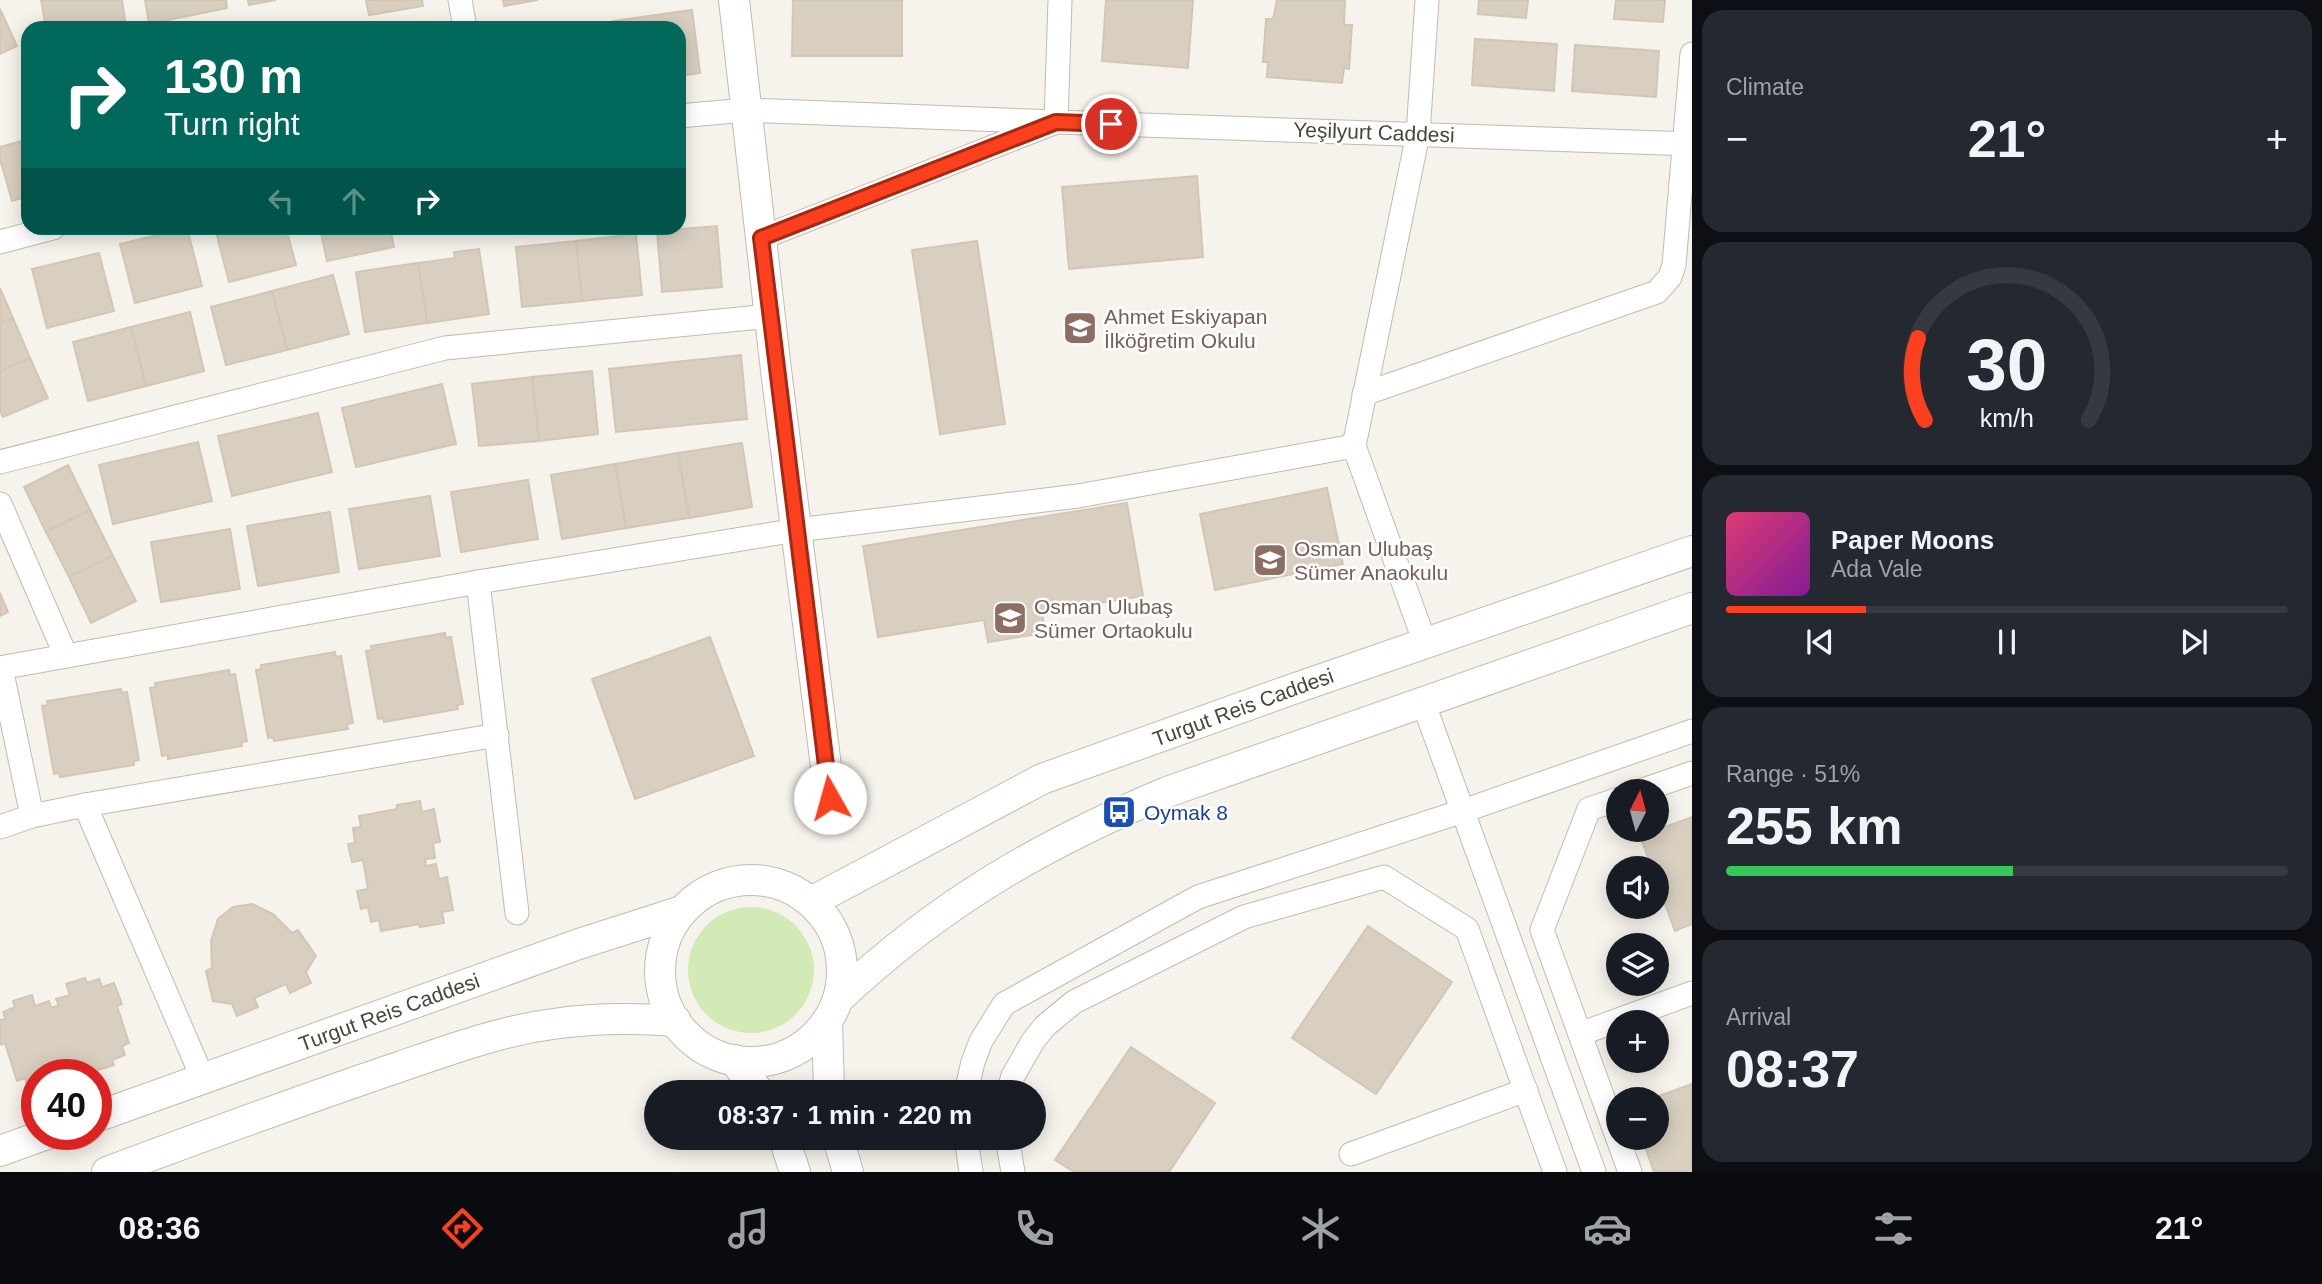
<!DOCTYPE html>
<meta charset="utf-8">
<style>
:root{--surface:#171b24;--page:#242831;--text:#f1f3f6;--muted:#9ea1a6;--line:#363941;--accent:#fc3f1d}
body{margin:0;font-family:Arial,sans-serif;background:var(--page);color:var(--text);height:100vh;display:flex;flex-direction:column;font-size:26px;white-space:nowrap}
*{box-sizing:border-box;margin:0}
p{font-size:23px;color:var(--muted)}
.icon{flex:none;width:38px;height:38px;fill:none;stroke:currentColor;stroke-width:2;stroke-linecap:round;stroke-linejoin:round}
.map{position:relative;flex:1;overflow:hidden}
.drawer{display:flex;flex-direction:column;gap:10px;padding:10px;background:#0d0f14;width:630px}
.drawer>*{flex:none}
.hud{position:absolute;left:21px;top:21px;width:665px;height:214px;border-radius:21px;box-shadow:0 4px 18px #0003;background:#00695c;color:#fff;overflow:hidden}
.needle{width:46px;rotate:6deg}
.tools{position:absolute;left:1606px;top:779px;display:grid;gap:14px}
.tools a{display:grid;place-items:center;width:63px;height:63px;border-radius:50%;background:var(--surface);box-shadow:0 4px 18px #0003;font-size:35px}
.speed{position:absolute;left:21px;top:1059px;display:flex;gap:14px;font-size:35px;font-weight:700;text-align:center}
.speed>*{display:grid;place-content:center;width:91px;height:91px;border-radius:50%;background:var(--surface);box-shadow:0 4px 18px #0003;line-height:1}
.speed .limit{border:10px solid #d22;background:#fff;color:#111}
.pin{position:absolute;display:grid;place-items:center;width:60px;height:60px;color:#fff;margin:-30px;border:4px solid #fff;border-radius:50%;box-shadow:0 2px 7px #0007}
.me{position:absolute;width:77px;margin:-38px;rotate:353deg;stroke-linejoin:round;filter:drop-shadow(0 0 5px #0008)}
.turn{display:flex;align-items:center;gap:24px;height:147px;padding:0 28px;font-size:32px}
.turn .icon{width:91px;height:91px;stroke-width:2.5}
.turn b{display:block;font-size:49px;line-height:60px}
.lanes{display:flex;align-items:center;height:66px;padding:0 28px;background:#0003;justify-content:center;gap:35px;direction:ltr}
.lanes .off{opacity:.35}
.big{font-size:52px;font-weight:800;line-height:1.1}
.drawer .widget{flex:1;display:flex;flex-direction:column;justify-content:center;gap:10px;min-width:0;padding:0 24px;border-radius:21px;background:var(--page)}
.drawer .dial{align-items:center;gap:0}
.dial svg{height:182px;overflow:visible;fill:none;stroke:var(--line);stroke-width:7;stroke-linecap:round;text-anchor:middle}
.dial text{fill:var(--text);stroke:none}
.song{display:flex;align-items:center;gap:21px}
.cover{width:84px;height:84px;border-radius:10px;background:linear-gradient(135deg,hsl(340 70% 55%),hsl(290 70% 35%))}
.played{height:7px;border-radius:4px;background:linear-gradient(90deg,var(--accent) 25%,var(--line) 25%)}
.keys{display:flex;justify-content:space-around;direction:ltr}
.heat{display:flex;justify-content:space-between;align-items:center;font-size:38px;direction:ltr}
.charge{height:10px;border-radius:5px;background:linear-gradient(90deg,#34c759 51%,var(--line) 0)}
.trip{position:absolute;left:644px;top:1080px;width:402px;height:70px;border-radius:35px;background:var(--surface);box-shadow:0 4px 18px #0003;font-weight:800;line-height:70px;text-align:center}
.tab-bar{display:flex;height:112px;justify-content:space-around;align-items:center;background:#090b0e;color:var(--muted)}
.tab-bar .icon{width:49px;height:49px}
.tab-bar .selected{color:var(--accent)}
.tab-bar b{font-size:32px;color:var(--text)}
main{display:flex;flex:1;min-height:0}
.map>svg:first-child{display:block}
.green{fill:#d2eab5}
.building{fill:#d8cfc1;stroke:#d3c7b4;stroke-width:2}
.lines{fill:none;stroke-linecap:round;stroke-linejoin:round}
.minor-casing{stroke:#c2bbae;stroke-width:25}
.tertiary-casing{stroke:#c2bbae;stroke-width:32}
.minor{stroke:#fff;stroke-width:23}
.tertiary{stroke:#fff;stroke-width:30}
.route-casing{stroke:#a42913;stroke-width:18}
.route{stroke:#fc3f1d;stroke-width:12}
.labels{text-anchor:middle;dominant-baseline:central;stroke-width:5;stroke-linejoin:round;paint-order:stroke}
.street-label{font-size:21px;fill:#4b4439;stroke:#fff}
.education-label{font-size:21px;fill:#785e54;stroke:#fff;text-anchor:start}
.transit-label{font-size:21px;fill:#164399;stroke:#fff;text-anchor:start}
</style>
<main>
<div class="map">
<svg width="1692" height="1172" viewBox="0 0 1692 1172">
<rect width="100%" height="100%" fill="#f6f3ec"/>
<circle class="green" cx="751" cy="970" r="63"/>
<g class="building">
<path d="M 41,0 L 122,0 L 126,27 L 46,28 Z"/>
<path d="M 145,0 L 226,0 L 227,8 L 149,24 Z"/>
<path d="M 248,0 L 276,0 L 249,5 Z"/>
<path d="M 366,0 L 422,0 L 423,6 L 369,15 Z"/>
<path d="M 503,0 L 538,0 L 504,6 Z"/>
<path d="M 793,0 L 902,0 L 902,56 L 792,56 Z"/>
<path d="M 1106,0 L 1193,0 L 1188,68 L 1102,61 Z"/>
<path d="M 1277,0 L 1345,0 L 1344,25 L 1352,25 L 1349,69 L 1344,68 L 1342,83 L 1267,77 L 1268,62 L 1263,62 L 1266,19 L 1273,19 Z"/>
<path d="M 1479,0 L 1528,0 L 1526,18 L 1478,14 Z"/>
<path d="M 1616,0 L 1665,0 L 1663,22 L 1614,19 Z"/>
<path d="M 0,9 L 17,46 L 0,54 Z"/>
<path d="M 692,10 L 700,73 L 679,76 L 679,28 L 614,28 L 613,21 Z"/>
<path d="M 426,22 L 427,28 L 394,28 Z"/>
<path d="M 1475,39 L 1557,44 L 1554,91 L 1472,85 Z"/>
<path d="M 1575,45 L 1659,51 L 1656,97 L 1572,91 Z"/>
<path d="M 28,139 L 28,196 L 12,201 L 0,159 L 0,147 Z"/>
<path d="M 1197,176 L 1203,257 L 1069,269 L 1062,187 Z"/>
<path d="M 717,226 L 722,287 L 662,292 L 657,231 Z"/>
<path d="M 187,228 L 202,286 L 135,303 L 120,244 Z"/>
<path d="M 215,228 L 286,228 L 296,265 L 229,282 Z"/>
<path d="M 320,228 L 390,228 L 394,247 L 327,261 Z"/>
<path d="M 636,234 L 642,295 L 582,301 L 576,241 Z"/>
<path d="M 576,241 L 582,301 L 522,307 L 516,247 Z"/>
<path d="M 977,241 L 1005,424 L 940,434 L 912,250 Z"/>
<path d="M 479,249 L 489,314 L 427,323 L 418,263 L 455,258 L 454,252 Z"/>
<path d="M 99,253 L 114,311 L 47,328 L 32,269 Z"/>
<path d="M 418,263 L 427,323 L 365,332 L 356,272 Z"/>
<path d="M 333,275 L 349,334 L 287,350 L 272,291 Z"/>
<path d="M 0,288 L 13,318 L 0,323 Z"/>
<path d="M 272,291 L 287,350 L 226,365 L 211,307 Z"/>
<path d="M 190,312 L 204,371 L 146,386 L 131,327 Z"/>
<path d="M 13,318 L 30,358 L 0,371 L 0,323 Z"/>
<path d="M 131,327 L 146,386 L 88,401 L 73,342 Z"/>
<path d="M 741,355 L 747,419 L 616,432 L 609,369 Z"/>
<path d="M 30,358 L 48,398 L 3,417 L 0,411 L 0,371 Z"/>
<path d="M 592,371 L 598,434 L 539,441 L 532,377 Z"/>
<path d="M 532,377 L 539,441 L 479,446 L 472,384 Z"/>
<path d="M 442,384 L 456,444 L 356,467 L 342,408 Z"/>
<path d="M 318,413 L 332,472 L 232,496 L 218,436 Z"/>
<path d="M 198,442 L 212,501 L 113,524 L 99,465 Z"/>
<path d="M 742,443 L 752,507 L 689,518 L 678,453 Z"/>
<path d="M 678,453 L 689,518 L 626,528 L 615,464 Z"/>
<path d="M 615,464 L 626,528 L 562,539 L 551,475 Z"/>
<path d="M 68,465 L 90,510 L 46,532 L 24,487 Z"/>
<path d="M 528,480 L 538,539 L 461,552 L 451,492 Z"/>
<path d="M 1327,488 L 1343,564 L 1215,590 L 1200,514 Z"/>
<path d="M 430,496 L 440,556 L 359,569 L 349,509 Z"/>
<path d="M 1127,503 L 1143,596 L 1042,612 L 1045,633 L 988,642 L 984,620 L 878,637 L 863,546 Z"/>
<path d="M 90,510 L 113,556 L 69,577 L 46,532 Z"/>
<path d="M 330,512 L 339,572 L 258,586 L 247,526 Z"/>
<path d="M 230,529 L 240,589 L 161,602 L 151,542 Z"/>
<path d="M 113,556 L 136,601 L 91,623 L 69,577 Z"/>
<path d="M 0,593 L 8,612 L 0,616 Z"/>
<path d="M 445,633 L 446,638 L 451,637 L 463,704 L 457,705 L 458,709 L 384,722 L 383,718 L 378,719 L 366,651 L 372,650 L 371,646 Z"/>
<path d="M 710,637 L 754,756 L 635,799 L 592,679 Z"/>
<path d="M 335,652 L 336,657 L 341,656 L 353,723 L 347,724 L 348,729 L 274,741 L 273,737 L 268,738 L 256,670 L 261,669 L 261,665 Z"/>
<path d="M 229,670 L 230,675 L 235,674 L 247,741 L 242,742 L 242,746 L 168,759 L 168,755 L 162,756 L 150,688 L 156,687 L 155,683 Z"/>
<path d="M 121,689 L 122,693 L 127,692 L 139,760 L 134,761 L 134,765 L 60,777 L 59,773 L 54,774 L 42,706 L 48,705 L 47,701 Z"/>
<path d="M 420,801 L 422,812 L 434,809 L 440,842 L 433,843 L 435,858 L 425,859 L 426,866 L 436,864 L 439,879 L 447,877 L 453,910 L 442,912 L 444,923 L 420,927 L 419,924 L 381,931 L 379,920 L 371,922 L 368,907 L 361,909 L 357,891 L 368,889 L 363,860 L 352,862 L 348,844 L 355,843 L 353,828 L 361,827 L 359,816 L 397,809 L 397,805 Z"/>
<path d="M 1692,817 L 1692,924 L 1675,931 L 1657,882 L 1657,868 L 1652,868 L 1640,836 Z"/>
<path d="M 252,904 L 273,914 L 292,933 L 298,930 L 316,956 L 306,972 L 311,983 L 290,993 L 286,984 L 254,998 L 258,1007 L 237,1016 L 232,1004 L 213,1001 L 206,971 L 212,968 L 211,941 L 218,919 L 233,907 Z"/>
<path d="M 1368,926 L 1452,982 L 1376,1094 L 1292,1038 Z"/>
<path d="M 85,978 L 87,983 L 99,979 L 102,987 L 114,983 L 122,1004 L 117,1006 L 129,1043 L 122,1046 L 125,1055 L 112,1060 L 114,1065 L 91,1072 L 88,1064 L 63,1072 L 64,1074 L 37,1074 L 37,1084 L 28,1087 L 25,1078 L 17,1081 L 5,1043 L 0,1045 L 0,1020 L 5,1019 L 3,1012 L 15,1007 L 13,1001 L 32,995 L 35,1006 L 49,1001 L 51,1008 L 59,1005 L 56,999 L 70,995 L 66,984 Z"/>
<path d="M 1131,1047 L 1215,1103 L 1169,1172 L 1074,1172 L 1055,1160 Z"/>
<path d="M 1692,1084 L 1692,1172 L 1654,1172 L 1642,1138 L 1657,1138 L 1657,1099 L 1650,1099 Z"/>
</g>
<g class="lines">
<g class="minor-casing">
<g id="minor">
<path d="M 460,0 L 465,28"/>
<path d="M 1060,0 L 1056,122 L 1692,144"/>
<path d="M 679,116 L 746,110 L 1056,122 L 761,238"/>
<path d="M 0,242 L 53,228"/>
<path d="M 1364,394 L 1657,292 L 1670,277 L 1674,265 L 1692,54"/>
<path d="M 1354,446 L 1418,134 L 1427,0"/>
<path d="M 0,462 L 445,348 L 770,316"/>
<path d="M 0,504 L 66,656"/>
<path d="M 478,582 L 517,913"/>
<path d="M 0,668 L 478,582 L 797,530 L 1078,496 L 1354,446 L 1425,643"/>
<path d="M 1,668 L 32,816"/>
<path d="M 1423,702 L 1594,1172"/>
<path d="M 1640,791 L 1692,773"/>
<path d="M 1619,799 L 1589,809 L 1542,930 L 1630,1172"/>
<path d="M 85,805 L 203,1079"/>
<path d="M 0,827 L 32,816 L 85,805 L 497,735"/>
<path d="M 1580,1034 L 1692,993"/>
<path d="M 966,1092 L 973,1062 L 981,1041 L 1004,1004 L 1198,897 L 1463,811 L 1692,731"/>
<path d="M 1008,1092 L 1013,1076 L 1033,1041 L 1045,1026 L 1074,1002 L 1244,917 L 1384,877 L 1467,929 L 1555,1172"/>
<path d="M 966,1138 L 971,1172"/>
<path d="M 1007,1138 L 1013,1172"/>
<path d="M 1351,1154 L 1526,1090"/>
</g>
</g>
<g class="tertiary-casing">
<g id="tertiary">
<path d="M 734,0 L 775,362 L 830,798"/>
<circle cx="751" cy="971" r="91"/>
<path d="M 811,902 L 1042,779 L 1293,689 L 1692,551"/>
<path d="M 838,999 C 939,904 1039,846 1167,792 L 1692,608"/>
<path d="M 827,1021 L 829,1092"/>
<path d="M 734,1060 L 759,1092"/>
<path d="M 96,1117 L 579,944 L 682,911"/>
<path d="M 784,1138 L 795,1172"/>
<path d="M 838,1138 L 848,1172"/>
<path d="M 0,1151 L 47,1134"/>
<path d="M 107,1172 C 204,1136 301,1100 399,1067 C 449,1050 500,1031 553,1024 C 594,1018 634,1018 676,1021"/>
</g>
</g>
<use href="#minor" class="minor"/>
<use href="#tertiary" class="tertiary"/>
</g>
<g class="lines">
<g class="route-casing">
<path id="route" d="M 830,798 L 761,238 L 1056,122 L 1111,124"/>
</g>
<use href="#route" class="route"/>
</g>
<defs>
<g id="school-square" transform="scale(1.75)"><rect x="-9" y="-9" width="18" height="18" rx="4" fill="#8d6e63" stroke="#fff"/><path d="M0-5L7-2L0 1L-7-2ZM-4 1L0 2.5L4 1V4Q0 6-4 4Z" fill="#fff"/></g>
<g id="bus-square" transform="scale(1.75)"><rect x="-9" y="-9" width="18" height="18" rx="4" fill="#1a4fb4" stroke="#fff"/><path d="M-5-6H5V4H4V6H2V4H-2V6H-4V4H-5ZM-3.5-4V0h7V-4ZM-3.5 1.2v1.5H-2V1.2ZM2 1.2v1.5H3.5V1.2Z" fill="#fff"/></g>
</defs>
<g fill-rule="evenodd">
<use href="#school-square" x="1080" y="328"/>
<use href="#school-square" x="1270" y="560"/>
<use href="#school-square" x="1010" y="618"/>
<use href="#bus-square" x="1119" y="812"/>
</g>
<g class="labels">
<g class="street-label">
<text transform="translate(1374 132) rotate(2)">Yeşilyurt Caddesi</text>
<text transform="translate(1243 707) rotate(-20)">Turgut Reis Caddesi</text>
<text transform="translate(389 1012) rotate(-20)">Turgut Reis Caddesi</text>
</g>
<g class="education-label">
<text x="1104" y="316">Ahmet Eskiyapan<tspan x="1104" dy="24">İlköğretim Okulu</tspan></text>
<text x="1294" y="548">Osman Ulubaş<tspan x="1294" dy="24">Sümer Anaokulu</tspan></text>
<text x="1034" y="606">Osman Ulubaş<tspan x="1034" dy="24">Sümer Ortaokulu</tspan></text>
</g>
<g class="transit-label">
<text x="1144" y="812">Oymak 8</text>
</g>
</g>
</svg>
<div class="tools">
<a><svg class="needle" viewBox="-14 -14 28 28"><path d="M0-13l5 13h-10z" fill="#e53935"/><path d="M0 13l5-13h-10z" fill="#9ea1a6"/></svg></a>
<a><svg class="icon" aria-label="sound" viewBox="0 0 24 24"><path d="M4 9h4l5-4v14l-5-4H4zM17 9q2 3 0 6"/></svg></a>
<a><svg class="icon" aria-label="layers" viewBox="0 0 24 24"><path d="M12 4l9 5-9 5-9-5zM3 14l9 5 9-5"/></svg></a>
<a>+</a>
<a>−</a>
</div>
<div class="speed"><div class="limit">40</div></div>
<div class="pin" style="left:1111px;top:124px;background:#d93025"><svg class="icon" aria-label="arrive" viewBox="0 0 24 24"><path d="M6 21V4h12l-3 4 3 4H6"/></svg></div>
<svg class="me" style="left:830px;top:798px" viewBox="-20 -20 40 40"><circle r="19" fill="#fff"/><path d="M0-13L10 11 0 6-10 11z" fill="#fc3f1d"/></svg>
<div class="trip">08:37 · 1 min · 220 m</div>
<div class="hud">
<div class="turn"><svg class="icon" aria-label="right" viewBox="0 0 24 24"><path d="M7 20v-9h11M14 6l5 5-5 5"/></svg><div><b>130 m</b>Turn right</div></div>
<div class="lanes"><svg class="icon off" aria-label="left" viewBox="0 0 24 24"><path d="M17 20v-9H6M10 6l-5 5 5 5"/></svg><svg class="icon off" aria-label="ahead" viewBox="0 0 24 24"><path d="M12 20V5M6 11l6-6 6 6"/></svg><svg class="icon" aria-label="right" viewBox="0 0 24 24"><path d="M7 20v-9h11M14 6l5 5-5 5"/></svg></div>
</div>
</div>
<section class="drawer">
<div class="widget"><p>Climate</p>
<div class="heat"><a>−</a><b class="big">21°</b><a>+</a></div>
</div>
<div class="widget dial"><svg viewBox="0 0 100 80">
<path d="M14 69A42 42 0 1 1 86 69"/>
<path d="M14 69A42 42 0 0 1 11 33" stroke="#fc3f1d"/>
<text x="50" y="56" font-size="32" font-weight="700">30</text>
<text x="50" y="72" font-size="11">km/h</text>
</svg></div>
<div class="widget">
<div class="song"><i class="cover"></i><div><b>Paper Moons</b><p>Ada Vale</p></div></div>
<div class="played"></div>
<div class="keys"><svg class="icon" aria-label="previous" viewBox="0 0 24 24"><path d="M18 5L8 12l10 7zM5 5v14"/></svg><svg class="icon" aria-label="pause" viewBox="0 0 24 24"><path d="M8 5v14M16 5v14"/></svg><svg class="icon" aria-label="next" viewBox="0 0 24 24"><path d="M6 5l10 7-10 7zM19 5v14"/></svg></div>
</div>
<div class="widget"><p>Range · 51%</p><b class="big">255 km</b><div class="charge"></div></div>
<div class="widget"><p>Arrival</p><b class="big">08:37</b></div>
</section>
</main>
<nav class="tab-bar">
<b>08:36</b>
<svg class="icon selected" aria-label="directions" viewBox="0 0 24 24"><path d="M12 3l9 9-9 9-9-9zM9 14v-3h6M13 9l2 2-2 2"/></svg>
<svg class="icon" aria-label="music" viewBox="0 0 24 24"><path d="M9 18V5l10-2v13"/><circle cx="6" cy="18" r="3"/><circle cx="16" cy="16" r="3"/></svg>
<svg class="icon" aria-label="phone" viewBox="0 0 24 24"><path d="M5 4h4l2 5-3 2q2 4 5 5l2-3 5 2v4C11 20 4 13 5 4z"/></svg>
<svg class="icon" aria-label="climate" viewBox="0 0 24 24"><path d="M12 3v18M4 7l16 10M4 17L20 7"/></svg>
<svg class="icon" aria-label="car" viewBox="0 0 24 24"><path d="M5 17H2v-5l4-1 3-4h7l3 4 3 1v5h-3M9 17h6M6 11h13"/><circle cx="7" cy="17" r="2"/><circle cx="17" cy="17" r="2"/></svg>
<svg class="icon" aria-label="filters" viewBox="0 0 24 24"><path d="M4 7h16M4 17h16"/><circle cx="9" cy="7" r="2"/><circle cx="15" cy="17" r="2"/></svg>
<b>21°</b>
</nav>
